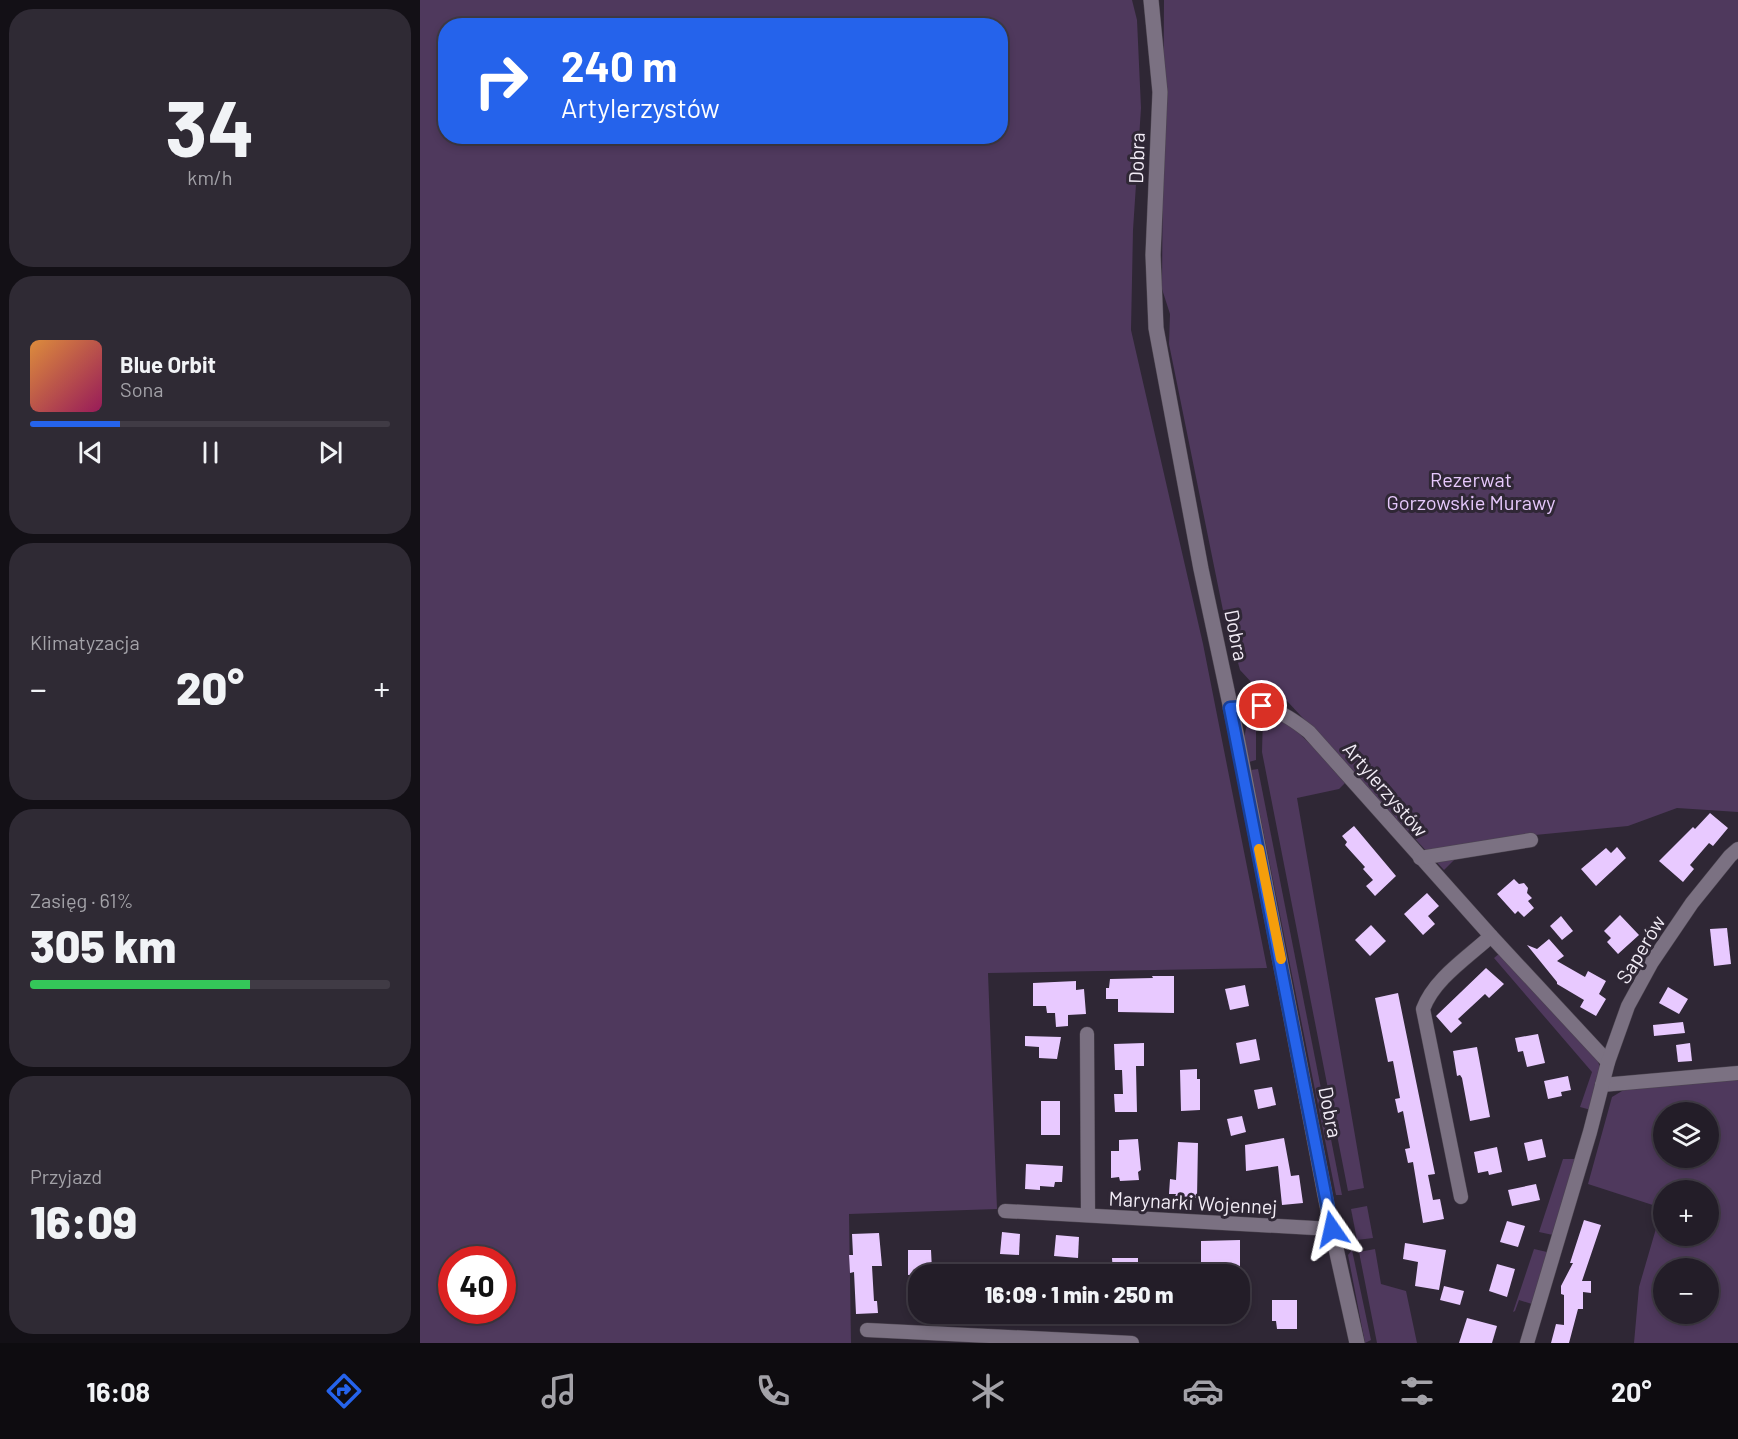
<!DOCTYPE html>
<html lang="pl">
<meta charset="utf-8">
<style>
:root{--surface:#231d28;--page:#2f2a34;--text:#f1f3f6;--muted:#a3a2a8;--line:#403b45;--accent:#2563eb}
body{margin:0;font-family:Barlow,sans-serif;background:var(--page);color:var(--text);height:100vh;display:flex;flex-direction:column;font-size:22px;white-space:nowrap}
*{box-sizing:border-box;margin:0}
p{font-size:20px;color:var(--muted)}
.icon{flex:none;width:33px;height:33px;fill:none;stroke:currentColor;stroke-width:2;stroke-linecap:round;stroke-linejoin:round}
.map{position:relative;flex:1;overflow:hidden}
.drawer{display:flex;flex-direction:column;gap:9px;padding:9px;background:#131016;width:420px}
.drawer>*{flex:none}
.guide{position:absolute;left:18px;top:18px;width:570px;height:126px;border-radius:24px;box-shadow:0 3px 9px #0003,0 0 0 2px var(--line);background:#2563eb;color:#fff;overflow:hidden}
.fabs{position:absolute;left:1233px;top:1102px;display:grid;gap:12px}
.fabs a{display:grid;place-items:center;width:66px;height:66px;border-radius:50%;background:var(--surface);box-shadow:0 3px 9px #0003,0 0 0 2px var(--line);font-size:30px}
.speed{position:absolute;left:18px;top:1246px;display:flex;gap:12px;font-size:30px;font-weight:700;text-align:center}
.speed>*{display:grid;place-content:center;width:78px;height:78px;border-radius:50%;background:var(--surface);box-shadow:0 3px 9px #0003,0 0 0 2px var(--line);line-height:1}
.speed .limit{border:9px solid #d22;background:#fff;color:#111}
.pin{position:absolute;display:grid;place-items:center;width:51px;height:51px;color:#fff;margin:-26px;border:3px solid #fff;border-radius:50%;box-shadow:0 2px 6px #0007}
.me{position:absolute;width:66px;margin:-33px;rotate:349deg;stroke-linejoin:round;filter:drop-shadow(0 0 4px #0008)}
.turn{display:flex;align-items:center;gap:21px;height:126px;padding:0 24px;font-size:27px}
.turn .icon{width:78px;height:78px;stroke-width:2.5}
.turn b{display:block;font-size:42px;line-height:51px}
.big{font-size:45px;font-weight:800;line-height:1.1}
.drawer .widget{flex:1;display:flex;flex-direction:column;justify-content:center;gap:9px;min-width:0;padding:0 21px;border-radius:24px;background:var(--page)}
.drawer .dial{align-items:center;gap:0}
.dial b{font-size:78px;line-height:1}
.song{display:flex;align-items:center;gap:18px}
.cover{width:72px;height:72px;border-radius:9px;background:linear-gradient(135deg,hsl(30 70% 55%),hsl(330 70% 35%))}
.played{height:6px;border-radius:3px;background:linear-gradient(90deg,var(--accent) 25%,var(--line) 25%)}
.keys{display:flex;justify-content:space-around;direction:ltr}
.heat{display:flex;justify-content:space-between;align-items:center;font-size:33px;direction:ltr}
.charge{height:9px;border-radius:4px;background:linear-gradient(90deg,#34c759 61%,var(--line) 0)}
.trip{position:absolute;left:488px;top:1264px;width:342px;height:60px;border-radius:24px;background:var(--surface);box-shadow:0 3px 9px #0003,0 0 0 2px var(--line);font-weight:800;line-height:60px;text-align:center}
.dock{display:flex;height:96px;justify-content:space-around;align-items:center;background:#0e0c10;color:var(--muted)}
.dock .icon{width:42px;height:42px}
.dock .selected{color:var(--accent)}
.dock b{font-size:27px;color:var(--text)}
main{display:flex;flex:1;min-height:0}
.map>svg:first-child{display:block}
.green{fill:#4f395d;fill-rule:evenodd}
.building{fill:#e8c9ff}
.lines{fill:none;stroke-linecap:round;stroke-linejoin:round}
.street-casing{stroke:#4c4550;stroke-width:15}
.secondary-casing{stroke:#4c4550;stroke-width:16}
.street{stroke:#7b7182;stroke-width:14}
.secondary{stroke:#7b7182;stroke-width:15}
.route-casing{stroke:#184099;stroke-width:15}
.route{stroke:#2563eb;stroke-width:10}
.slow{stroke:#f59e0b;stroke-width:10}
.labels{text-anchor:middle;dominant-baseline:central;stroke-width:6;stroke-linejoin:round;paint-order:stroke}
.street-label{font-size:20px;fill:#f2ecf6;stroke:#2f2735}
.park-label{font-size:20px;fill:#e7c9fd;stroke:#2f2735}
</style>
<main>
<section class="drawer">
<div class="widget dial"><b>34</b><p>km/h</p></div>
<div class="widget">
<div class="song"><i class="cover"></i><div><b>Blue Orbit</b><p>Sona</p></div></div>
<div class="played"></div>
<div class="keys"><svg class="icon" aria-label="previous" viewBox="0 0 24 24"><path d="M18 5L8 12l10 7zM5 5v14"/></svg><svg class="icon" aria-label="pause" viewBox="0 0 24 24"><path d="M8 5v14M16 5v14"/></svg><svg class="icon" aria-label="next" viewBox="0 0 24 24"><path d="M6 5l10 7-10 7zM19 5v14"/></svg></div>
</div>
<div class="widget"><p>Klimatyzacja</p>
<div class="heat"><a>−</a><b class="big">20°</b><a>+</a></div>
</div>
<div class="widget"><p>Zasięg · 61%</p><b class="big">305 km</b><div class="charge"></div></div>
<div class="widget"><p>Przyjazd</p><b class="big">16:09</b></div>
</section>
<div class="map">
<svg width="1318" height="1343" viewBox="0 0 1318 1343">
<rect width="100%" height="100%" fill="#2f2735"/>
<g class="green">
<path d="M 0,0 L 712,0 L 717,20 L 721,108 L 713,230 L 711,330 L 783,644 L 847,968 L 568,973 L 577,1209 L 429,1214 L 431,1343 L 0,1343 ZM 26,26 L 580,26 L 580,136 L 26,136 ZM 32,1260 L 82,1260 L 82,1311 L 32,1311 Z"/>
<path d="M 744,0 L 1318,0 L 1318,812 L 1257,808 L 1208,826 L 1115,835 L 1116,846 L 1037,857 L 1024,870 L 867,701 L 838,698 L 833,684 L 820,670 L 814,648 L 816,647 L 809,640 L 749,344 L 750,314 L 742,289 Z"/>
<path d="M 843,715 C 874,717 904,761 925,783 L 919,789 L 877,798 L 944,1188 L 928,1191 L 842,752 Z"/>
<path d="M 836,716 L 836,760 L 829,762 C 826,744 819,727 836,716 Z"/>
<path d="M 838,769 L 922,1195 L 916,1195 L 831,770 Z"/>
<path d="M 1080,953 L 1176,1056 L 1180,1067 L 1171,1110 L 1160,1107 L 1172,1072 L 1074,958 Z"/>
<path d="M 1318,1080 L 1318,1343 L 1214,1343 L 1219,1287 L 1242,1208 L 1168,1184 L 1192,1097 L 1207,1088 ZM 1244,1113 L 1288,1113 L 1288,1158 L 1244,1158 ZM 1244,1191 L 1288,1191 L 1288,1236 L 1244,1236 ZM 1244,1269 L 1288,1269 L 1288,1314 L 1244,1314 Z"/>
<path d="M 1143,1159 L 1156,1159 L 1133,1235 L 1119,1232 Z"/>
<path d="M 947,1206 L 953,1238 L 937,1240 L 931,1209 Z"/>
<path d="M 955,1249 L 961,1284 L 986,1291 L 997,1343 L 957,1343 L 939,1252 Z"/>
<path d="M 1114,1249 L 1127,1252 L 1112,1304 L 1099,1300 L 1095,1311 L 1093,1312 Z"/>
<path d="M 932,1250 L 951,1340 L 945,1343 L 928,1255 Z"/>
</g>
<g class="building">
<path d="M 1290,813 L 1308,828 L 1293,846 L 1289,843 L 1270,865 L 1274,869 L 1263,882 L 1239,861 L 1273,827 L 1275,829 Z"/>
<path d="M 934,826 L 976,876 L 955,896 L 946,886 L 953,880 L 943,869 L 945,867 L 925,845 L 927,842 L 922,836 Z"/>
<path d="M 1197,847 L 1206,858 L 1176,886 L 1161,869 L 1186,848 L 1191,853 Z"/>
<path d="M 1094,879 L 1099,884 L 1104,883 L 1108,888 L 1107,893 L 1112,898 L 1108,901 L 1114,908 L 1104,917 L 1098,911 L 1095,914 L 1077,894 Z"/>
<path d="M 1007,893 L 1019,906 L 1008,916 L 1015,924 L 1003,935 L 984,914 Z"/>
<path d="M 1200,915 L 1219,935 L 1198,954 L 1187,942 L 1191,938 L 1184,931 Z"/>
<path d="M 1141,916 L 1153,931 L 1142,940 L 1130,926 Z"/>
<path d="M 951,925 L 966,941 L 950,956 L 935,940 Z"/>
<path d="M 1307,928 L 1311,964 L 1294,966 L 1290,929 Z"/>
<path d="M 1129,939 L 1144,956 L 1137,961 L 1165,977 L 1168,971 L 1186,981 L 1179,994 L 1186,999 L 1176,1016 L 1160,1007 L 1164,1000 L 1137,984 L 1137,982 L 1107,945 L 1117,949 Z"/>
<path d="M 1066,968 L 1084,984 L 1069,998 L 1065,994 L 1038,1019 L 1042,1023 L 1031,1033 L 1016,1016 Z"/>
<path d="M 732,976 L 754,976 L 754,1013 L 698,1012 L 698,999 L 686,999 L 686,988 L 689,988 L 690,979 L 733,978 Z"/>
<path d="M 656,981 L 656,990 L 664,989 L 666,1014 L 648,1015 L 648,1026 L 636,1027 L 635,1013 L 627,1013 L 626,1006 L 613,1006 L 613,983 Z"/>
<path d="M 825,985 L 829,1006 L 810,1010 L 805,989 Z"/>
<path d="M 1248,987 L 1268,999 L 1259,1014 L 1239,1003 Z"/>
<path d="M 978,993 L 1015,1174 L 1008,1175 L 1013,1200 L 1020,1199 L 1024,1219 L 1003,1223 L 993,1162 L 988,1163 L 985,1149 L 990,1148 L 983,1111 L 978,1113 L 975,1099 L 980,1098 L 973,1061 L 968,1062 L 955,998 Z"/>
<path d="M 1263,1022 L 1265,1033 L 1234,1036 L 1233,1025 Z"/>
<path d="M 1118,1034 L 1125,1063 L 1107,1067 L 1103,1051 L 1098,1052 L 1095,1038 Z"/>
<path d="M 605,1036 L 641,1037 L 637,1059 L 619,1058 L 619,1047 L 605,1046 Z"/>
<path d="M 836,1039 L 840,1060 L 820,1064 L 816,1043 Z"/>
<path d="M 724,1043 L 724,1066 L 716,1066 L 717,1112 L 695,1112 L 694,1094 L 703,1094 L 702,1070 L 695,1070 L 694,1044 Z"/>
<path d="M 1270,1043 L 1272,1061 L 1258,1062 L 1256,1045 Z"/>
<path d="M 1057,1047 L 1070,1117 L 1050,1121 L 1042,1078 L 1040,1075 L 1037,1076 L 1033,1051 Z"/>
<path d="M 777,1069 L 777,1079 L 780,1079 L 780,1110 L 761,1111 L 760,1070 Z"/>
<path d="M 1148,1076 L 1151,1090 L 1141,1092 L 1142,1096 L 1128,1099 L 1124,1081 Z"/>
<path d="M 852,1087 L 856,1105 L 838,1109 L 834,1090 Z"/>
<rect x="621" y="1101" width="19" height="34"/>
<path d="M 822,1116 L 826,1132 L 811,1136 L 807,1119 Z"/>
<path d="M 864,1138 L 871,1176 L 879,1175 L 883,1203 L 862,1205 L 858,1166 L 826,1171 L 825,1145 Z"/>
<path d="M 718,1139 L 721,1170 L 718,1172 L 719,1180 L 700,1181 L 699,1177 L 691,1178 L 691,1151 L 699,1151 L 699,1140 Z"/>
<path d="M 1122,1139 L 1126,1157 L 1108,1161 L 1104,1143 Z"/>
<path d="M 758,1142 L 778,1143 L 777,1198 L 755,1197 L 756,1194 L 749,1194 L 750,1179 L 756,1180 Z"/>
<path d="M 1077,1147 L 1082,1172 L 1069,1175 L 1068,1171 L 1058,1173 L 1054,1152 Z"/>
<path d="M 606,1164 L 643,1166 L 642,1182 L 635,1182 L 634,1187 L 620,1186 L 620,1190 L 605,1189 Z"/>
<path d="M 1116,1184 L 1120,1200 L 1092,1206 L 1088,1190 Z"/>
<path d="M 1164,1220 L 1181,1225 L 1162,1281 L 1171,1281 L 1171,1293 L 1163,1292 L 1163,1309 L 1158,1309 L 1149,1343 L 1131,1343 L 1136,1324 L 1144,1325 L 1144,1295 L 1141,1294 L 1141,1286 L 1153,1263 L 1150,1263 Z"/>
<path d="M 1087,1221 L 1105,1226 L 1098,1247 L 1080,1242 Z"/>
<path d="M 582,1232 L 600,1234 L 599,1255 L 580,1254 Z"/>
<path d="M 459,1233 L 462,1266 L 452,1266 L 454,1301 L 457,1301 L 458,1313 L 436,1314 L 434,1272 L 430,1273 L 429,1255 L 433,1255 L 432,1234 Z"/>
<path d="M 636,1235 L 659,1237 L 658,1258 L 634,1256 Z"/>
<path d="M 820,1240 L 820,1275 L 781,1275 L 781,1241 Z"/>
<path d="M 985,1243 L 1026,1250 L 1019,1290 L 995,1286 L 998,1262 L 983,1259 Z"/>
<path d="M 488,1250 L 511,1250 L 512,1270 L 502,1270 L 502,1274 L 488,1275 Z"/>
<path d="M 692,1258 L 718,1258 L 718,1274 L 693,1274 Z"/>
<path d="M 1077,1264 L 1095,1269 L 1087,1297 L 1069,1291 Z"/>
<path d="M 1024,1286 L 1044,1291 L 1040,1305 L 1020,1300 Z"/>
<path d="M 852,1300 L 877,1300 L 877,1329 L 857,1329 L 856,1321 L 852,1321 Z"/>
<path d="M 1047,1318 L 1077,1326 L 1072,1343 L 1039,1343 Z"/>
</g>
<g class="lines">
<g class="street-casing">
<g id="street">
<path d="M 810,708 C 847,703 861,710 889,732 L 1071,936 L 1188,1062"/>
<path d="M 1000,858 L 1111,840"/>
<path d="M 667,1034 L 668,1215"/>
<path d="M 1182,1085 L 1318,1073"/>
<path d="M 1041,1197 L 1003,1009 C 1014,979 1047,958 1071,936"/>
<path d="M 585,1211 L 912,1229"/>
<path d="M 447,1330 L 712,1343"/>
<path d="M 1107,1343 L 1170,1132 L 1188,1062 L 1208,1006 L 1232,962 L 1272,903 L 1310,856 L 1318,849"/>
</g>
</g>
<g class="secondary-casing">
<path id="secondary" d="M 731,0 L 740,92 L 733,255 L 736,328 L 781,569 L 818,742 L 911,1226 L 937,1343"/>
</g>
<use href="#street" class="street"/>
<use href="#secondary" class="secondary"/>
</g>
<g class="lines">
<g class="route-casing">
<path id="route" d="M 842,706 L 810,708 L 912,1229"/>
</g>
<use href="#route" class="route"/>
<path class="slow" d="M 839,849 L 861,959"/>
</g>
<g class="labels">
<g class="street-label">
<text transform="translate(716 158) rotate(-88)">Dobra</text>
<text transform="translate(817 635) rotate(79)">Dobra</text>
<text transform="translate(966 789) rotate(49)">Artylerzystów</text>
<text transform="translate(1220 949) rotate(-59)">Saperów</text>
<text transform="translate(911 1112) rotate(79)">Dobra</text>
<text transform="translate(773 1202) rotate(3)">Marynarki Wojennej</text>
</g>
<g class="park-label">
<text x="1051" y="479">Rezerwat<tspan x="1051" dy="23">Gorzowskie Murawy</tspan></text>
</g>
</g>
</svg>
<div class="fabs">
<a><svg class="icon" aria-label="layers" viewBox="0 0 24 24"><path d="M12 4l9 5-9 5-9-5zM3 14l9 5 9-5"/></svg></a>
<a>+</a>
<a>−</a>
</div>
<div class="speed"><div class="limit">40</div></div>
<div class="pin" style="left:842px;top:706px;background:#d93025"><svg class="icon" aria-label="arrive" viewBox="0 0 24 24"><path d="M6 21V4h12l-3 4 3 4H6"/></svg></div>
<svg class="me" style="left:912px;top:1229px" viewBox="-20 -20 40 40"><path d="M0-17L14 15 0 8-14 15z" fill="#2563eb" stroke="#fff" stroke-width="4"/></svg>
<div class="trip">16:09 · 1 min · 250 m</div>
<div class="guide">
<div class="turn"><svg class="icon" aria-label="right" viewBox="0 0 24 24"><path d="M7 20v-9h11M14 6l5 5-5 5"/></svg><div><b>240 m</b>Artylerzystów</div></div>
</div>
</div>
</main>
<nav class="dock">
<b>16:08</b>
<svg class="icon selected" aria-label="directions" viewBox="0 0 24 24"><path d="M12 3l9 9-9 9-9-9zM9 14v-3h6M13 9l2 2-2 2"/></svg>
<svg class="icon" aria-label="music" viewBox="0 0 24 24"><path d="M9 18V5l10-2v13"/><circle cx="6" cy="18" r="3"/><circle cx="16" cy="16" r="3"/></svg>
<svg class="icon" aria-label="phone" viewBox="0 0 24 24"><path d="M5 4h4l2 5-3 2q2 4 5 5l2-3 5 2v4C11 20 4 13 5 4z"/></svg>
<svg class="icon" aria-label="climate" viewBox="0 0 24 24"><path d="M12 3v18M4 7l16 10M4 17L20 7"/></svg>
<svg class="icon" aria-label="car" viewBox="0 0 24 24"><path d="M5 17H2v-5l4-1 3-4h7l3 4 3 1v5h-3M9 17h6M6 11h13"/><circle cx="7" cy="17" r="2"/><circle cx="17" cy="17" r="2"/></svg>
<svg class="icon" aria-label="filters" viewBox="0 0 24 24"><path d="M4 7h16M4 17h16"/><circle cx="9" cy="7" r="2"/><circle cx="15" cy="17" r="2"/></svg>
<b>20°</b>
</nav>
